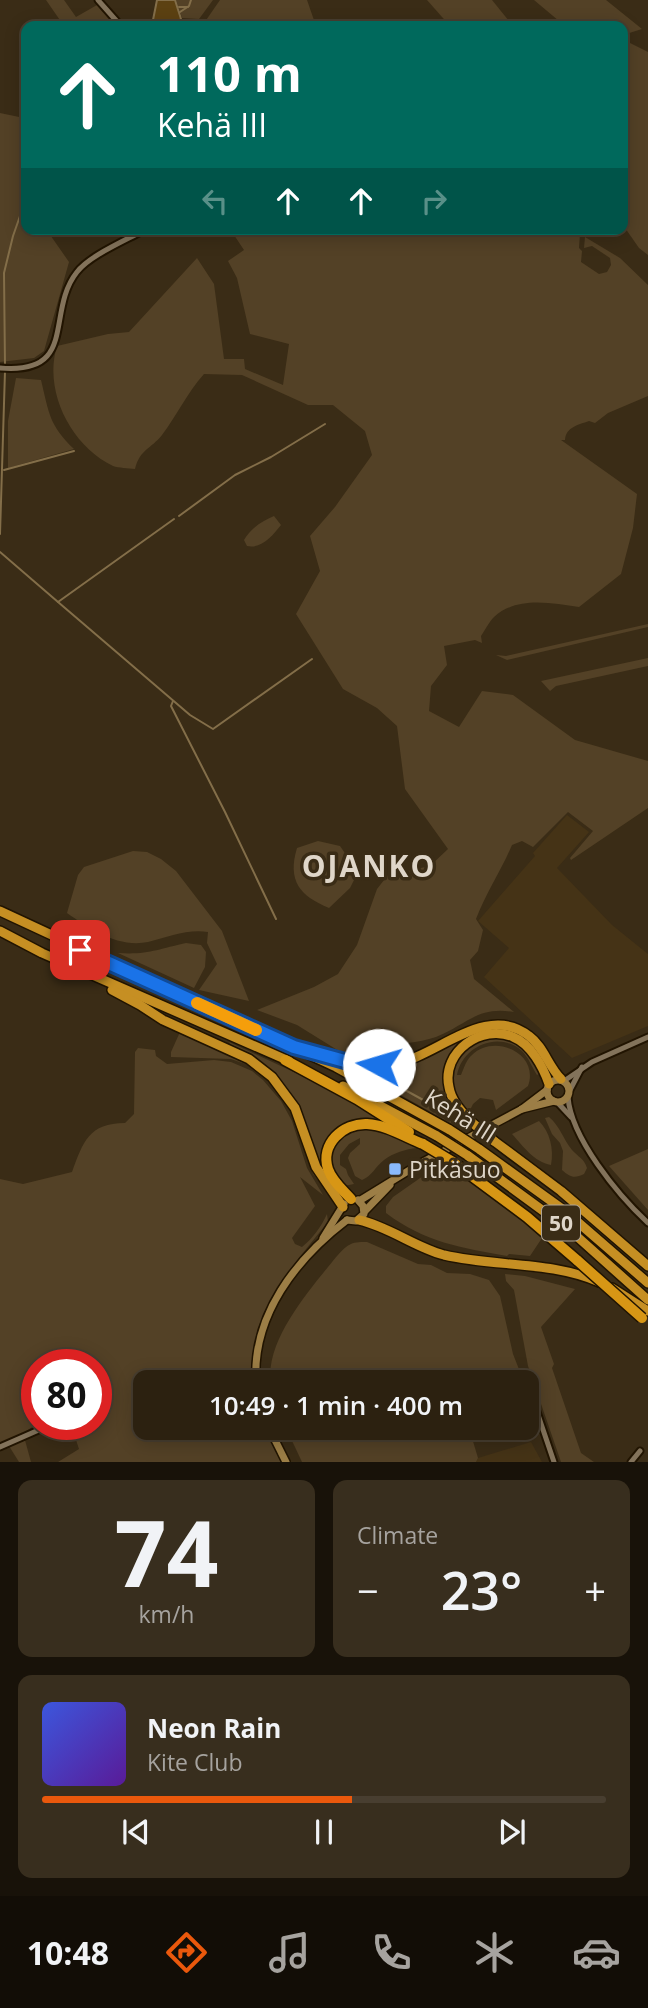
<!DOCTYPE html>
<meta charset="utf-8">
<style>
:root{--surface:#2c2110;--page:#382e1e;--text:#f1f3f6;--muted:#a6a39f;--line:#483e30;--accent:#ea580c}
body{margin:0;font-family:"Open Sans",sans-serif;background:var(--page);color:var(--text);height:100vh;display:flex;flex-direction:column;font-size:26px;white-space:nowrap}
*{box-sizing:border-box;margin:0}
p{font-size:23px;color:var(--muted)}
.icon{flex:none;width:38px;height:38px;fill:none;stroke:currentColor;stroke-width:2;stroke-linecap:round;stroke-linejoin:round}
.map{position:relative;height:1462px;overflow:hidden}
.side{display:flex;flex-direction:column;gap:18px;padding:18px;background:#181209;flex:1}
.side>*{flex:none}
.hud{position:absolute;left:21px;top:21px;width:607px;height:214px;border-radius:14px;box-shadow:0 4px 18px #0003,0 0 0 2px var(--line);background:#00695c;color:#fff;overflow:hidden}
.speed{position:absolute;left:21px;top:1349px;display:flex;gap:14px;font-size:35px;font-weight:700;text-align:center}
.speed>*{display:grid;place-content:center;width:91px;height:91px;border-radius:50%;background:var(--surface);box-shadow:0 4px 18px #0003,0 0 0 2px var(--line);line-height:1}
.speed .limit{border:10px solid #d22;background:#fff;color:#111}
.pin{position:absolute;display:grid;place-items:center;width:60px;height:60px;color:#fff;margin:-30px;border-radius:14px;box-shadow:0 4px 10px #0006}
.me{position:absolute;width:77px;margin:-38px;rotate:276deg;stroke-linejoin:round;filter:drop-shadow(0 0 5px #0008)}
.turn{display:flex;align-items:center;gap:24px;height:147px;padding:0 21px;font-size:32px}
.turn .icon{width:91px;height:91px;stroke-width:2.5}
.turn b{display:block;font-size:49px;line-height:60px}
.lanes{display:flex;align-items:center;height:66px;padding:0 21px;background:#0003;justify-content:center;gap:35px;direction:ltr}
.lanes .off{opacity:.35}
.big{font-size:52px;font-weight:600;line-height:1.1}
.side .widget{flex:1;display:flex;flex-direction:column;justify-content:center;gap:10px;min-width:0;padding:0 24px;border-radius:14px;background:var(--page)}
.side .dial{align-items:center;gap:0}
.dial b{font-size:91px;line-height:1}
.song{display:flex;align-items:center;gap:21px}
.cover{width:84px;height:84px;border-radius:10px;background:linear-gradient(135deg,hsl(230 70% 55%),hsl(270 70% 35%))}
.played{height:7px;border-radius:4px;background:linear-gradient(90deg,var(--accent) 55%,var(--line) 55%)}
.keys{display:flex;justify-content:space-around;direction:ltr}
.heat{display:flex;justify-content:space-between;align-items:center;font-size:38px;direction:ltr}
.side .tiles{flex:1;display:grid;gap:18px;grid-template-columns:1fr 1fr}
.widget:last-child{grid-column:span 2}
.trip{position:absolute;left:133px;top:1370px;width:406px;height:70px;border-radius:14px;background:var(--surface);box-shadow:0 4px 18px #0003,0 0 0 2px var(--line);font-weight:600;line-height:70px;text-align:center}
.menu{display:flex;height:112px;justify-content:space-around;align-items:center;background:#120d06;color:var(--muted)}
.menu .icon{width:49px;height:49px}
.menu .on{color:var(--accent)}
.menu b{font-size:32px;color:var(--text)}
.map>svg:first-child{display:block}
.built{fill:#453316}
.green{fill:#534126}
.water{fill:#5c4112;stroke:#836e49;stroke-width:2}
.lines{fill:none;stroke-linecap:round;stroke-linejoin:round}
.stream{stroke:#836e49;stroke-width:2}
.minor-casing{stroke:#211401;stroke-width:9}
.secondary-casing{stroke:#211401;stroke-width:10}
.trunk-casing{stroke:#211401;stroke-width:12}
.motorway-casing{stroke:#211401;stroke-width:13}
.minor{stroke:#83735b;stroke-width:5}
.secondary{stroke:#9c7e46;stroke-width:7}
.trunk{stroke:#c68f23;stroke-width:9}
.motorway{stroke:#d79615;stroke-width:10}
.trunk-bridge-casing{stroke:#211401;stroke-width:12;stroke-linecap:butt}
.motorway-bridge-casing{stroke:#211401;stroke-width:13;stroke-linecap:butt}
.trunk-bridge{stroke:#c68f23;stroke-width:9}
.motorway-bridge{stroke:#d79615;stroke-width:10}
.route-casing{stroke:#114b97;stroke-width:18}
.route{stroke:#1a73e8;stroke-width:12}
.slow{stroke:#f59e0b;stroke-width:12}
.poi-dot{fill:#8abafc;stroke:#3a2c16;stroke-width:2.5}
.labels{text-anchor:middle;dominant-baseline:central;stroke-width:7;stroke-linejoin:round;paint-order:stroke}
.shield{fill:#3a2c16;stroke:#aea393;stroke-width:2}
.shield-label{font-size:21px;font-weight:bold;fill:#dfd6c9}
.street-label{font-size:23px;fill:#dfd6c9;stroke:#3a2c16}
.poi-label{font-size:23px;fill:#dfd6c9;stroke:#3a2c16;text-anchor:start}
.district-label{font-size:30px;font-weight:bold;letter-spacing:2px;fill:#dfd6c9;stroke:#3a2c16}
</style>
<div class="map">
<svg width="648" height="1462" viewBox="0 0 648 1462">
<rect width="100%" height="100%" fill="#3a2c16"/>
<g class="built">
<path d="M 567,815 L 589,832 L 557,868 L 612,925 L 648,954 L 648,1026 L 572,1058 L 484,977 L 509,948 L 478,921 L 535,856 L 533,853 Z"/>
<path d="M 531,1442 L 542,1462 L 476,1462 L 478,1458 Z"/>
</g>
<g class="green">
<path d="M 46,0 L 64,0 L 76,17 L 97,5 L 117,26 L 64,26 Z"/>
<path d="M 176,0 L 213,0 L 199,19 L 182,18 Z"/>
<path d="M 220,0 L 307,0 L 316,26 L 202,26 Z"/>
<path d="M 427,0 L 492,0 L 513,26 L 450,26 Z"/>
<path d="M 534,0 L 606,0 L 642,29 L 623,35 L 623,26 L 565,26 Z"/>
<path d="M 630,43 L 648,52 L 648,255 L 639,248 L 623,225 L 623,44 Z"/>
<path d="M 26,107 L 26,229 L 46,229 L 69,262 L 44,351 L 34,358 L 0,362 L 0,113 L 24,118 Z"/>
<path d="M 230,229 L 574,229 L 580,233 L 579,248 L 582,251 L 581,262 L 599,274 L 607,272 L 611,265 L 610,258 L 592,246 L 584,248 L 585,237 L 620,258 L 648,285 L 648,396 L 608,413 L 595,423 L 589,421 C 578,425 566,427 565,440 L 561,440 L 637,494 L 633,528 L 621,574 L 579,607 C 551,603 517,596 494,617 C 489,622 485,630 481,636 L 482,643 L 475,640 L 444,646 L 447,665 L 431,686 L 429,711 L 459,727 L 482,691 L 513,695 L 575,740 L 648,761 L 648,808 L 571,860 L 570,858 L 593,831 L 568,812 L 533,847 L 522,841 L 512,845 C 501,871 486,893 476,919 L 483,930 L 478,951 L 470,960 L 474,979 L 514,1012 C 477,1006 468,1024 436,1037 C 427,1040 417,1042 408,1043 L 403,1054 L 381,1058 L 347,1056 L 297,1025 L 257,1010 L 314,987 L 338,974 L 357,945 L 377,889 L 388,875 L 430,866 L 448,849 L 405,789 L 397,726 L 377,708 L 343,689 L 296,614 L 320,571 L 310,536 L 335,507 L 372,455 L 365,431 L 333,405 L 308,405 L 242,375 L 204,374 C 187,393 177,415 162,435 C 151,449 140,449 135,469 C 128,468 119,468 113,466 C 71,446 43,391 57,346 L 108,334 L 129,332 L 197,258 L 214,284 L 224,359 L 244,359 L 245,369 L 283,385 L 289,344 L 250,334 L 237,278 L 228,261 L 244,250 Z"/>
<path d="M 16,378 L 41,380 C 49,413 49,425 74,449 L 8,468 L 8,421 Z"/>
<path d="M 274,516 L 281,525 C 272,536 262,549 247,546 L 244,540 C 251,528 262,521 274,516 Z"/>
<path d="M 648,624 L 648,627 L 507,660 L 496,655 L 506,656 Z"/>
<path d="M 648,658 L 648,666 L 556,686 L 550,691 L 541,681 Z"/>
<path d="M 318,841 L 340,846 L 358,872 L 350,888 L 329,908 C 300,896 287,881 297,848 Z"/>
<path d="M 133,851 L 147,852 L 161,859 L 176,871 L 222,931 L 249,1001 L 199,990 L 217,964 L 207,943 L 208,932 C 187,929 168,937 148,942 C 118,948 90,929 67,913 L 78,875 L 84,867 Z"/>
<path d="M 186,943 L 201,945 L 206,952 L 205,967 L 194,988 L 118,953 C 148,955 158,949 186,943 Z"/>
<path d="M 501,1027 L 530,1039 L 546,1063 L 519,1036 L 468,1038 L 446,1082 L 464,1119 L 454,1125 L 349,1066 L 397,1067 L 413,1063 L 425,1059 L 467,1035 Z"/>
<path d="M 180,1032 C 209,1045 241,1055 266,1076 C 295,1101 315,1162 332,1198 L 313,1174 L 293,1116 L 285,1101 L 266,1078 L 248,1065 L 231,1059 L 171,1057 L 171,1052 Z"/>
<path d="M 484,1038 C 518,1037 525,1045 541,1073 L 537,1075 C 532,1067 528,1057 522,1051 C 499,1030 462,1046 457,1075 L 461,1075 C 464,1068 466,1060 472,1055 C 494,1033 540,1053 528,1086 L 496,1110 L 493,1100 L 480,1098 L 473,1104 L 468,1114 C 445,1083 446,1054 484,1038 Z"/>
<path d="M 229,1042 L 337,1092 L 394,1126 L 363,1121 L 327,1145 L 337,1192 L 316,1160 L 304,1118 L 285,1087 L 273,1074 L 233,1048 Z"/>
<path d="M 138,1048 L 155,1050 L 156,1056 L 167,1064 L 214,1060 L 231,1062 L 252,1071 L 263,1080 L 281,1101 L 292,1121 L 307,1168 L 323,1195 L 300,1177 L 315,1206 L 292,1238 L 295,1244 L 302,1247 C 313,1238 321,1227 327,1214 L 328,1222 C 290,1269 245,1317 253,1382 L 145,1382 L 145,1428 L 266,1428 L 282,1462 L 58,1462 L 79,1449 L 71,1425 L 96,1424 L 96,1365 L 37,1365 L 37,1424 L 23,1433 L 31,1462 L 19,1462 L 9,1446 L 0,1443 L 0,1179 L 23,1184 L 72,1172 C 83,1142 89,1123 125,1123 L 134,1114 L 135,1052 Z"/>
<path d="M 549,1117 C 560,1126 563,1139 572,1150 C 578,1157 584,1158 587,1168 L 584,1174 C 574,1179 570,1177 562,1170 L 563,1151 L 560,1143 L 552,1134 L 545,1118 Z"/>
<path d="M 539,1121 C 550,1132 554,1149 551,1165 C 534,1162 523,1146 512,1134 Z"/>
<path d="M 355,1128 C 377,1128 401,1134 417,1148 C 406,1149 393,1153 384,1160 C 375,1167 372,1176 362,1180 L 355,1176 L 348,1158 L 350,1153 L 360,1144 L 360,1138 L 349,1144 L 340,1155 L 340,1165 L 346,1169 L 348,1175 L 354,1184 L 344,1186 C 324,1159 327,1146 355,1128 Z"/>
<path d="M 648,1149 L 648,1210 L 609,1166 Z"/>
<path d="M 443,1162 L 513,1213 L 542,1238 L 530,1256 L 509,1254 L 507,1256 C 462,1248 424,1242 386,1213 L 386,1206 L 393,1197 Z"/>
<path d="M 367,1242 L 418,1264 L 431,1265 L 447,1273 L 470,1274 L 489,1280 L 500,1296 L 513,1354 L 524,1382 L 521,1382 L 516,1368 L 486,1377 L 487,1382 L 271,1382 C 265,1344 305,1295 328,1267 C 334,1260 342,1248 351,1244 C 355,1242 362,1242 367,1242 Z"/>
<path d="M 505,1274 L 525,1276 L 575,1289 L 541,1327 L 554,1364 L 552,1368 L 581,1453 L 594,1462 L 561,1462 L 528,1366 L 514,1290 L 506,1281 Z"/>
<path d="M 286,1428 L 469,1428 L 478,1458 L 476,1462 L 302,1462 Z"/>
</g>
<path class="water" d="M 157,0 L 175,0 L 181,19 L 170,26 L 134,26 L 152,25 Z"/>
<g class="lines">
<g class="stream">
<path d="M 179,7 L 188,7"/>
<path d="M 180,12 L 189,6 L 191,0"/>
<path d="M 5,366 L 4,273 L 13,236 L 26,199"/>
<path d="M 4,470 L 74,451"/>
<path d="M 179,516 L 235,475 L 271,457 L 325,424"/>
<path d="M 0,534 L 5,371"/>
<path d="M 0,552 L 58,602 L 174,519"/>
<path d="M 58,602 L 190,715 L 213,729 L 312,659"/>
<path d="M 173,701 L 171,706 L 225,812 L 276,919"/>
<path d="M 376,1074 L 445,1112"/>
</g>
<g class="minor-casing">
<g id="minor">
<path d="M 98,0 L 121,26"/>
<path d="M 579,229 L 583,232"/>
<path d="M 0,368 C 79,375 45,312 77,272 C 90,255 127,240 146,229"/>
<path d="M 564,1081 L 592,1062 L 648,1037"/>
<path d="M 570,1090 L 582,1067"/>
<path d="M 568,1097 C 571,1138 618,1195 648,1223"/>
<path d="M 557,1102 L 571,1117"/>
<path d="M 533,1400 L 554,1462"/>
<path d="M 0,1447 L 41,1429"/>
<path d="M 631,1462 L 640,1451"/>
</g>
</g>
<g class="secondary-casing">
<g id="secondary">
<circle cx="558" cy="1091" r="11"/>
<path d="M 522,1109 L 554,1101"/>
<path d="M 359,1201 L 421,1163 L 522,1109 L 547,1090"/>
<path d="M 365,1211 L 390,1185"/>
<path d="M 347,1220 L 356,1221 L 364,1214 L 363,1206 L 358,1200"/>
<path d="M 323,1238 L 344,1204"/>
<path d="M 256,1382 C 252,1315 296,1259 347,1220"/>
<path d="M 269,1428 L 286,1462"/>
</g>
</g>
<g class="trunk-casing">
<g id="trunk">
<path d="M 0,911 L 336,1067 L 450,1130"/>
<path d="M 0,931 L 42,953 L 289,1061"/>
<path d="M 112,990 L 140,1005 L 163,1020 L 249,1059 L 272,1077 L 295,1108 L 316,1167 L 343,1207"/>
<path d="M 319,1054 C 344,1061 368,1068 394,1064 C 437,1057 486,1002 529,1036 C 544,1047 548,1066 561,1079"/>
<path d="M 343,1086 L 437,1136"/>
<path d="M 469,1120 C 460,1110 451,1100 449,1087 C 441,1052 482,1023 513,1037 C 531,1044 543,1067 549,1084"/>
<path d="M 494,1141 L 561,1191 L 648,1266"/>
<path d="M 479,1149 L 565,1211 L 648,1283"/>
<path d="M 467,1155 L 572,1232 L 648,1300"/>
<path d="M 359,1220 C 390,1227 414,1247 444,1255 C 495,1267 551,1261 599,1282"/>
<path d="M 612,1288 L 648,1311"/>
</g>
</g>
<g class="motorway-casing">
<g id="motorway">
<path d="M 285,1060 L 357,1099 L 409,1132"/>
<path d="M 453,1162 L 527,1217 L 578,1261"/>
<path d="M 351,1199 C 343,1190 332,1181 328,1169 C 320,1144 343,1123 367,1124 C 387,1125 405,1137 423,1144"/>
</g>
</g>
<use href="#minor" class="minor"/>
<use href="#secondary" class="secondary"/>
<use href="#trunk" class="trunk"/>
<use href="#motorway" class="motorway"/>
<g class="trunk-bridge-casing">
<g id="trunk-bridge">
<path d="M 469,1120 L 494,1141"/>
<path d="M 450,1130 L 479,1149"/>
<path d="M 437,1136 L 467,1155"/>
</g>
</g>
<g class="motorway-bridge-casing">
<g id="motorway-bridge">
<path d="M 423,1144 L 453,1162"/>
<path d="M 578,1261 L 642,1318"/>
</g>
</g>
<use href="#trunk-bridge" class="trunk-bridge"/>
<use href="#motorway-bridge" class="motorway-bridge"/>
</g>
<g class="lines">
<g class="route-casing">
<path id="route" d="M 80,950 L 294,1047 L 352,1063 L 379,1065"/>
</g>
<use href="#route" class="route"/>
<path class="slow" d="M 197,1003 L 256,1030"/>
</g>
<rect class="poi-dot" x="388" y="1162" width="14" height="14" rx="3.5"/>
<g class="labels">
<rect class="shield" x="542" y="1205.5" width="38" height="35" rx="5"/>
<g class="shield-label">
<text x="561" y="1223">50</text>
</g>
<g class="street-label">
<text transform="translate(461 1115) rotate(32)">Kehä III</text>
</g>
<g class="poi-label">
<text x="409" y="1169">Pitkäsuo</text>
</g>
<g class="district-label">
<text x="369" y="865">OJANKO</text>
</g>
</g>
</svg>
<div class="speed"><div class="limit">80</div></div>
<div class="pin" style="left:80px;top:950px;background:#d93025"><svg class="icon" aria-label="arrive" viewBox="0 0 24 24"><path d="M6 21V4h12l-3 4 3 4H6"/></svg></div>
<svg class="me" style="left:379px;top:1065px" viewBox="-20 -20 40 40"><circle r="19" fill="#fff"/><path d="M0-13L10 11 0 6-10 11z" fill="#1a73e8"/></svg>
<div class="trip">10:49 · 1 min · 400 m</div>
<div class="hud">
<div class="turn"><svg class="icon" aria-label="ahead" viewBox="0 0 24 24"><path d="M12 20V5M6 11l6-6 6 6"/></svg><div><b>110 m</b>Kehä III</div></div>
<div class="lanes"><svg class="icon off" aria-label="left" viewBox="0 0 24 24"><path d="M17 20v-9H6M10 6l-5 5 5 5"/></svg><svg class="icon" aria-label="ahead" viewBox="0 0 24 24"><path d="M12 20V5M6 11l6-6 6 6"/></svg><svg class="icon" aria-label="ahead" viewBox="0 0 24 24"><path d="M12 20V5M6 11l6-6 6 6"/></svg><svg class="icon off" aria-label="right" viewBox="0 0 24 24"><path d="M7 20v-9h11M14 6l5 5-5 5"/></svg></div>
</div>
</div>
<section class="side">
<div class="tiles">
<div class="widget dial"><b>74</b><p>km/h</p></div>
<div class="widget"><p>Climate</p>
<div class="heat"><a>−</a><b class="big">23°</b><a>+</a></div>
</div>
<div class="widget">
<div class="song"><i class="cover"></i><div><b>Neon Rain</b><p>Kite Club</p></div></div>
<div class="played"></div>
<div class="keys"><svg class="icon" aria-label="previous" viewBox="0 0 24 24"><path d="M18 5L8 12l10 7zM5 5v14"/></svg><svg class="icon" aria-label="pause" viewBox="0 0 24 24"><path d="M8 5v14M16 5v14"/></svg><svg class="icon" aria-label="next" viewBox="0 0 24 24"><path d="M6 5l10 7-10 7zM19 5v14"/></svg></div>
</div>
</div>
</section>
<nav class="menu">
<b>10:48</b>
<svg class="icon on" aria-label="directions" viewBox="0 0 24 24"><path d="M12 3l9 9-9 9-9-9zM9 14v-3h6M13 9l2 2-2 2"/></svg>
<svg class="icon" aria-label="music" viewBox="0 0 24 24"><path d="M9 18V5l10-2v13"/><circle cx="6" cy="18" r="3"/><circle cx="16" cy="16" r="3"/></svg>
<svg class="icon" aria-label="phone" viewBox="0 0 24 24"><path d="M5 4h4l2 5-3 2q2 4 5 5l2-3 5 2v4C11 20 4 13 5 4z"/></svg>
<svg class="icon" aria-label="climate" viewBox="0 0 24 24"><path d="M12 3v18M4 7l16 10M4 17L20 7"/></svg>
<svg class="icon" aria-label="car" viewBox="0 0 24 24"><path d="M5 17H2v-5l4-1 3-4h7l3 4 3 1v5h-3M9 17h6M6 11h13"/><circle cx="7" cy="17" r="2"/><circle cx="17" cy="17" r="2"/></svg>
</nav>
